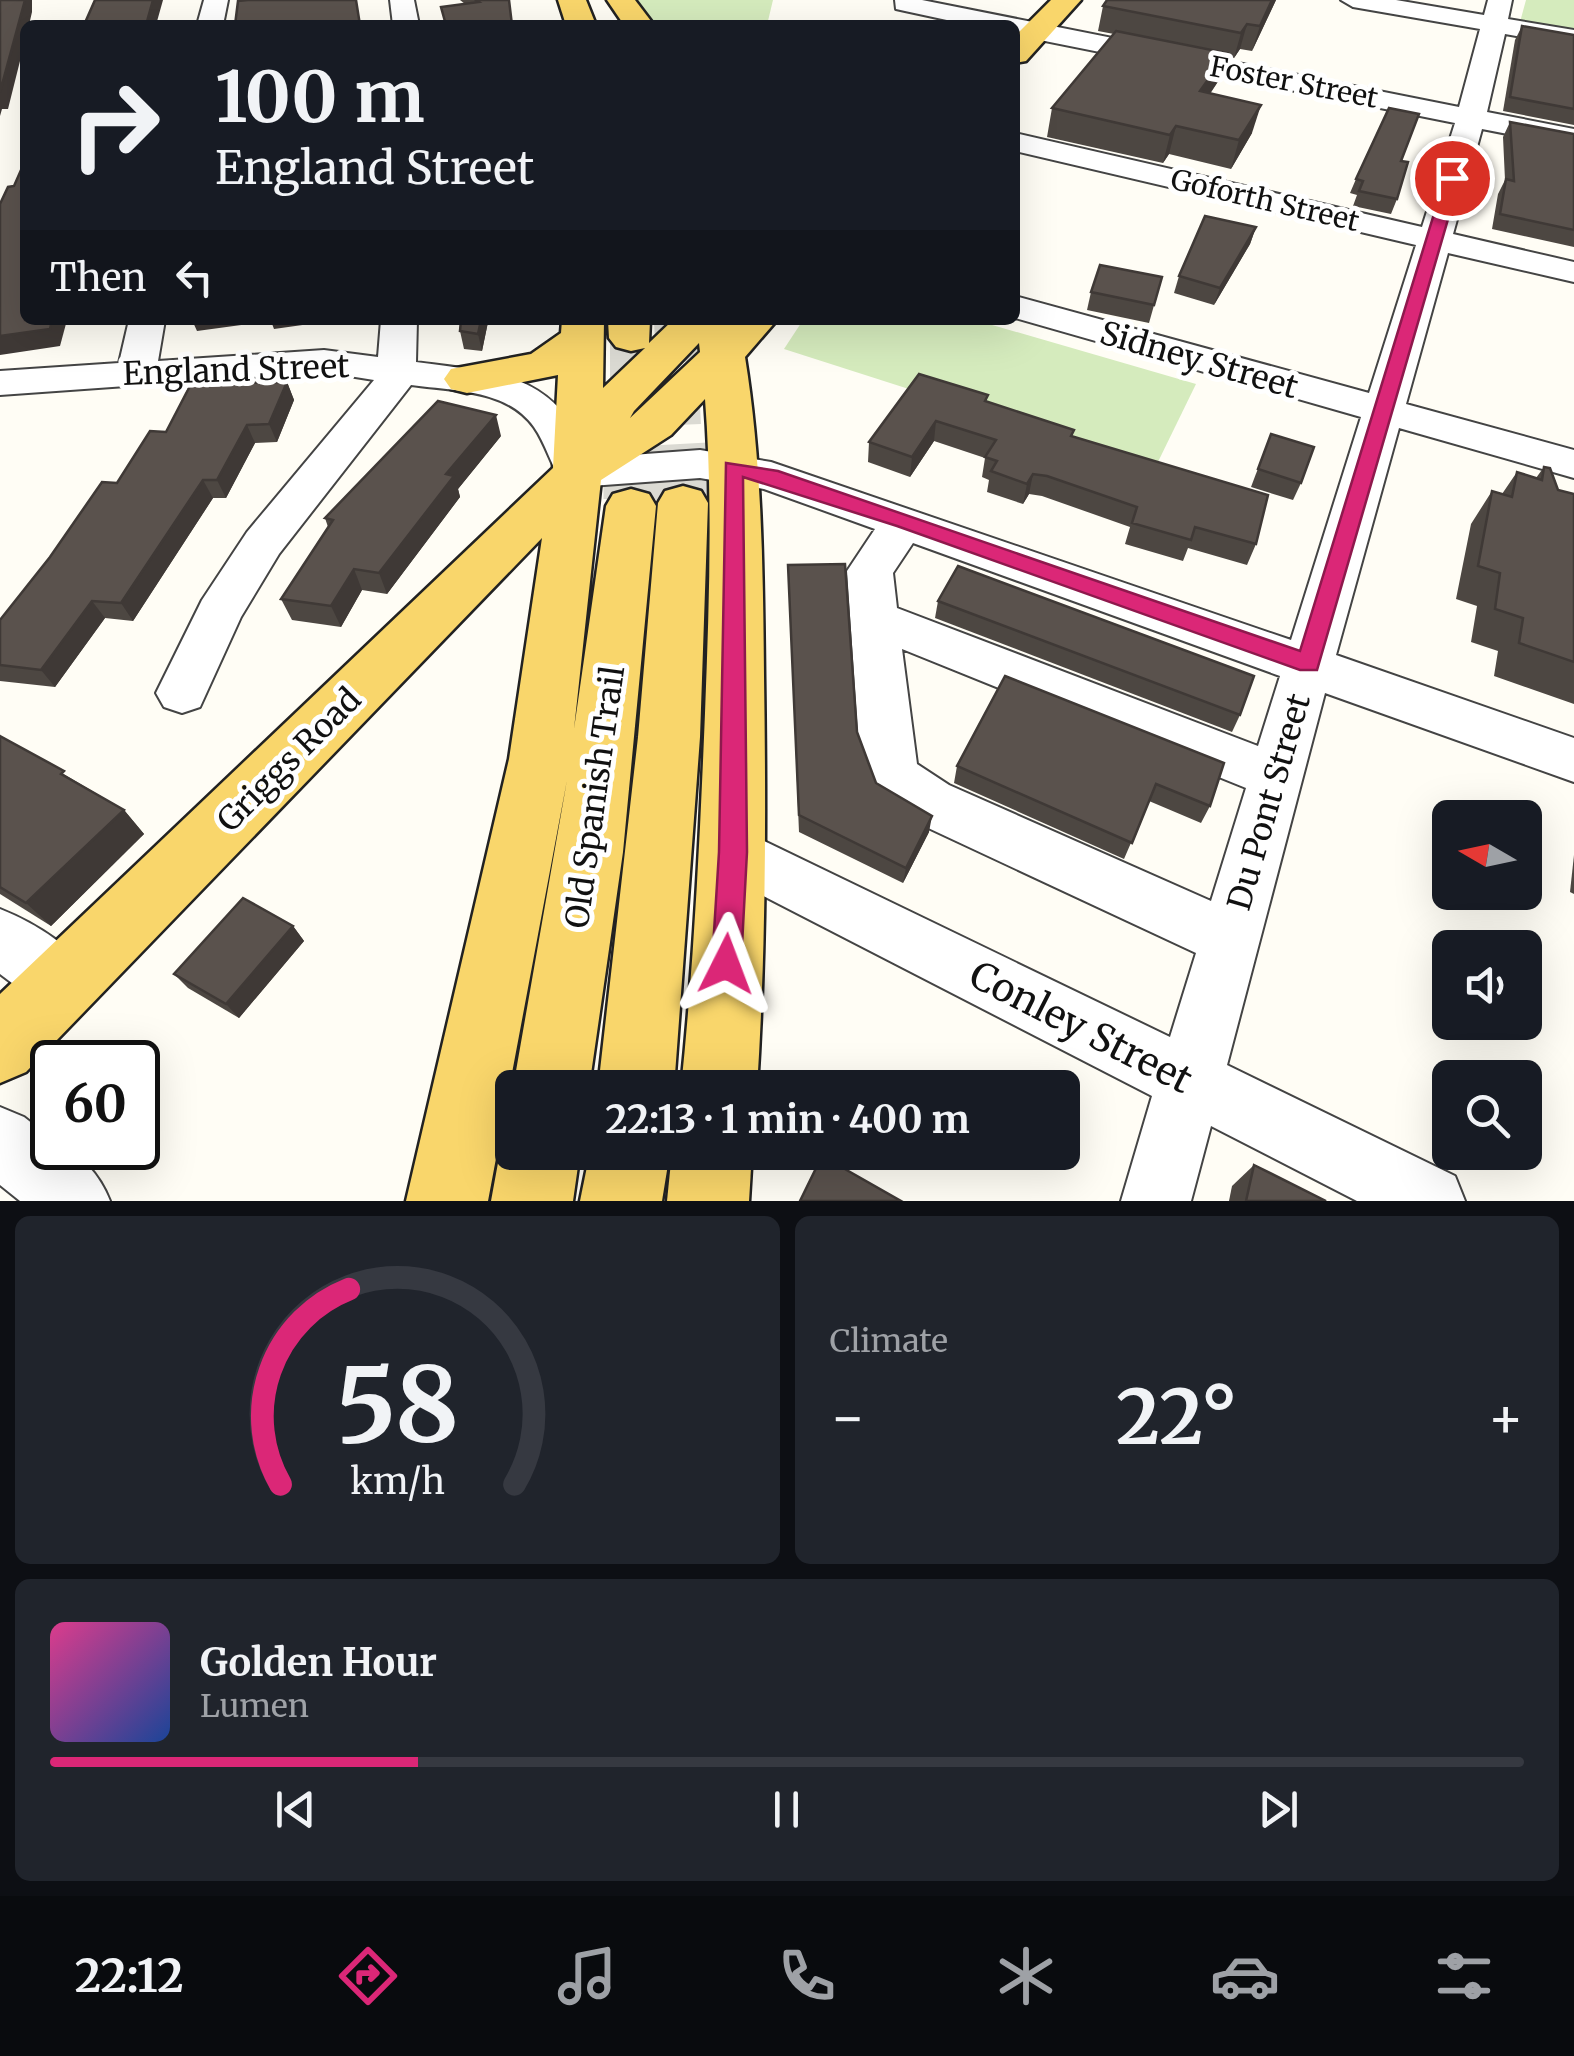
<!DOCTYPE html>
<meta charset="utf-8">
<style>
:root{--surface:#171b24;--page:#20242c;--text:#f1f3f6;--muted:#9ea1a6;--line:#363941;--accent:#db2777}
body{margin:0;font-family:Merriweather,serif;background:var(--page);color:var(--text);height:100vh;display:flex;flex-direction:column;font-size:38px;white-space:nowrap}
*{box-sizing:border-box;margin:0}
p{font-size:32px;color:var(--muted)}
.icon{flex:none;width:55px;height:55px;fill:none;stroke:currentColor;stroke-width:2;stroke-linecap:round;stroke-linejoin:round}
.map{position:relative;height:1201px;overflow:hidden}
.sheet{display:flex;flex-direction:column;gap:15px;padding:15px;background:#0d0f14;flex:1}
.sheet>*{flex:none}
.top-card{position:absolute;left:20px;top:20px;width:1000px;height:305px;border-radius:15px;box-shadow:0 10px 40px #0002;background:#171b24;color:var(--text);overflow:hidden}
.needle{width:65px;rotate:279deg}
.tools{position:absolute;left:1432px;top:800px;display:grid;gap:20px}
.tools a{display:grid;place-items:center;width:110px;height:110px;border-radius:15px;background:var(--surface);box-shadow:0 10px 40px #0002;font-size:50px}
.speed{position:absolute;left:30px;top:1040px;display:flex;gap:20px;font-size:50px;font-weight:700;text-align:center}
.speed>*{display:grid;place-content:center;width:130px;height:130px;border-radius:50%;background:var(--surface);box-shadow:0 10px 40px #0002;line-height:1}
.speed .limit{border:5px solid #111;border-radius:15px;background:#fff;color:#111}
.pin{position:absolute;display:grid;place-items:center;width:85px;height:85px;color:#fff;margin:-42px;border:5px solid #fff;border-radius:50%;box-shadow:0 2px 10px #0007}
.me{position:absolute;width:110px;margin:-55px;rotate:3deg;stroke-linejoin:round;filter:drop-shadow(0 0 8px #0008)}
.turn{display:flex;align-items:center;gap:35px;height:210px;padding:0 30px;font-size:45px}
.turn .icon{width:130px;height:130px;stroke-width:2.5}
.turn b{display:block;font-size:70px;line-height:85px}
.then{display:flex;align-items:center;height:95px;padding:0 30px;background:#0003;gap:20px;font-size:38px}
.big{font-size:75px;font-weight:700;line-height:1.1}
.sheet .card{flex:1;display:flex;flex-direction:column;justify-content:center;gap:15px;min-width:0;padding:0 35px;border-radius:15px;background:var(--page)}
.sheet .dial{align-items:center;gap:0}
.dial svg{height:260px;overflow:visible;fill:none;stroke:var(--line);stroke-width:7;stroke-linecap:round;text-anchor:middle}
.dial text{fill:var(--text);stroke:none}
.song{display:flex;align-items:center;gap:30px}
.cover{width:120px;height:120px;border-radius:15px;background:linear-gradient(135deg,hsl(330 70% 55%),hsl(220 70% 35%))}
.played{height:10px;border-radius:5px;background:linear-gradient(90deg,var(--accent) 25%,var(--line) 25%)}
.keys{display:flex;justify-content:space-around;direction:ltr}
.heat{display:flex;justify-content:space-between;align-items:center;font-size:55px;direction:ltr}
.sheet .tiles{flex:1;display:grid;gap:15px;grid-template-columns:1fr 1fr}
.card:last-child{grid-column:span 2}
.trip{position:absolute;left:495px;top:1070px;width:585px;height:100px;border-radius:15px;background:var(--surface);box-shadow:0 10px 40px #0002;font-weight:700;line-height:100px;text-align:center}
.tabs{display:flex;height:160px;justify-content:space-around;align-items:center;background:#090b0e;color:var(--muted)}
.tabs .icon{width:70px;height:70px}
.tabs .current{color:var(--accent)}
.tabs b{font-size:45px;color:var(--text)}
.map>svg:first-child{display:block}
.green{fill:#d5ebbd}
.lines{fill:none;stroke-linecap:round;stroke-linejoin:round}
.major-tunnel-far1{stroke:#dbdad3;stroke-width:42;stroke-dasharray:42 21;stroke-linecap:butt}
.major-tunnel{stroke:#dbdad3;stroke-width:55;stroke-dasharray:55 28;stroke-linecap:butt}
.minor-casing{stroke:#444;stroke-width:4}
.major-casing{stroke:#222;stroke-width:5}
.minor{fill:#fff;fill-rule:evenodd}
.major{fill:#f9d66b;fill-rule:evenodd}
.wall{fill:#4d4742}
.shaded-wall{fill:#3f3936}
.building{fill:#5a524d;stroke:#3f3936;stroke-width:2.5}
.route{fill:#db2777;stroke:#8e194d;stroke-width:2.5}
.labels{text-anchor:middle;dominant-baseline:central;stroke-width:10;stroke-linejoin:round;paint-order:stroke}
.far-street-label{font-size:28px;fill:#111;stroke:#fff}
.street-label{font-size:32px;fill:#111;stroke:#fff}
.near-street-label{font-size:38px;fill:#111;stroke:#fff}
</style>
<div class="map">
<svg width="1574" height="1201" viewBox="0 0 1574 1201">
<rect width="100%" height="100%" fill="#fffdf5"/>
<g class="green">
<path d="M 634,0 L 773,0 L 767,25 L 649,25 Z"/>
<path d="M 1526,0 L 1574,0 L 1574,31 L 1520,22 Z"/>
<path d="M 803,320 L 975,320 L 1196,384 L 1155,468 L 784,349 Z"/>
</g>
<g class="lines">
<g class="major-tunnel-far1">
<path d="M 675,320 L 681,447"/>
<path d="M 631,338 L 631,447"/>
</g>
<g class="major-tunnel">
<path d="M 631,444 L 631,506"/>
<path d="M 680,444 L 683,503"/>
</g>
<g class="minor-casing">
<g id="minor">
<path d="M 204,0 L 228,0 L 223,25 L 197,25 Z"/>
<path d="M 390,0 L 414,0 L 419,25 L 393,25 Z"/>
<path d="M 895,0 L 922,0 L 1459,107 L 1480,29 L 1353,7 L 1341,0 L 1396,0 L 1484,15 L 1488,0 L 1512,0 L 1508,19 L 1574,30 L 1574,46 L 1505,34 L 1487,112 L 1574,129 L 1574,147 L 1482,129 L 1453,234 L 1574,262 L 1574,282 L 1448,253 L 1406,404 L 1574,450 L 1574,478 L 1399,428 L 1336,655 L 1574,738 L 1574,782 L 1325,693 L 1227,1065 L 1455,1176 L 1465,1201 L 1357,1201 L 1211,1126 L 1191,1201 L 1121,1201 L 1152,1096 L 713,870 L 704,852 L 713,834 L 733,826 L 1170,1037 L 1196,953 L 909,819 L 875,794 L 859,748 L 847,571 L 875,529 L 764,489 L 700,478 L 577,487 L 562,483 C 551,465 546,444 534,427 C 507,389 453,391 411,385 L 279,554 L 241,617 L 200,707 L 182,713 L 164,707 L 156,693 L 202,600 L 247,532 L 374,380 L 324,372 L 0,395 L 0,371 L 119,363 L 129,320 L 165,320 L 158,361 L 324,350 L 378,357 L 381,320 L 417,320 L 416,362 C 502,374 551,371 591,458 L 700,450 L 771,462 L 1291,640 L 1361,417 L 1015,318 L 1015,296 L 1369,393 L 1416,245 L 1015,151 L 1015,133 L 1422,227 L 1455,123 L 1015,35 L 1015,25 L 970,25 L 905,11 L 896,9 ZM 913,543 L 1280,676 L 1258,746 L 897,608 L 893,573 ZM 902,649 L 1246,788 L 1211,901 L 949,785 L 917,764 Z"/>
<path d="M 0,909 C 35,923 79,949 94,984 L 85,1005 L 63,1014 L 41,1005 L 0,974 Z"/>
<path d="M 0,1107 L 24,1117 L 52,1139 L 52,1148 C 80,1148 101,1178 110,1201 L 20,1201 L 0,1185 Z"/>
</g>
</g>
<g class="major-casing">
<g id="major">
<path d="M 558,0 L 586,0 L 596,25 L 566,25 Z"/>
<path d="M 607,0 L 635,0 L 654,25 L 624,25 Z"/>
<path d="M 1051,0 L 1081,0 L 1026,61 L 1015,63 L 1015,36 Z"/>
<path d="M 562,320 L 604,320 L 603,388 L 645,348 L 631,351 L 616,347 L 609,338 L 608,320 L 650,320 L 649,343 L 673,320 L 777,320 L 745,357 C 762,462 763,569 764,676 C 766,813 766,950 757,1088 L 681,1088 C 694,963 700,838 705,713 C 709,608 713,503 705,399 L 671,435 L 601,480 L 574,729 L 606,506 L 613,494 L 631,489 L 649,494 L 656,506 L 623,852 L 589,1088 L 513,1088 L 567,780 L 488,1201 L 406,1201 L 509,759 L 542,538 L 26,1072 L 0,1083 L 0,994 L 553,468 L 558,375 L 467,393 L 451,389 L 444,379 L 451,369 L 531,354 L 561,333 ZM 699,343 L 700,352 L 630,418 L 634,411 Z"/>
<path d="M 683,486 L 701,491 L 708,503 L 700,737 L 674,1088 L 598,1088 L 638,737 L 658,503 L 665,491 Z"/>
<path d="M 512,1124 L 512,1152 L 580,1152 L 573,1201 L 491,1201 L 500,1152 Z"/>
<path d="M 590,1152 L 670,1152 L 662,1201 L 580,1201 Z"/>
<path d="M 672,1152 L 752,1152 L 749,1201 L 667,1201 Z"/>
</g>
</g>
<use href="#minor" class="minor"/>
<use href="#major" class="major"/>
</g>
<g class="wall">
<path d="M 460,0 L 510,0 L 465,4 Z"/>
<path d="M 1276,0 L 1252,51 L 1240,49 L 1234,58 L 1226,57 L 1219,80 L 1210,94 L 1252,133 L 1231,169 L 1169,154 L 1163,163 L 1047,137 L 1052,108 L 1114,34 L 1098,31 L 1103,6 Z"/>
<path d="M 1522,26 L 1574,41 L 1574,125 L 1503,111 L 1515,40 Z"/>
<path d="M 1510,122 L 1574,134 L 1574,247 L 1492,229 L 1498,194 L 1505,180 L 1503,137 Z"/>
<path d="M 1401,161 L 1397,199 L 1391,214 L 1353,206 L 1357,195 L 1350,193 L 1356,179 Z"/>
<path d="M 1256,227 L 1250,244 L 1214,305 L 1174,293 L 1179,276 Z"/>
<path d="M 1162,277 L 1149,323 L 1087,310 L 1091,292 Z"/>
<path d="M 461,320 L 508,320 L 488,322 L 482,351 L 464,349 L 460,331 Z"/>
<path d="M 287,382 L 294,400 L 277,442 L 255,443 L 226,498 L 213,498 L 133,621 L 105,618 L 55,687 L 0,681 L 0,620 L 117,483 L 166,432 Z"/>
<path d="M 987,402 L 1073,436 L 1256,544 L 1247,565 L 1188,548 L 1183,561 L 1125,544 L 1130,527 L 1042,496 L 1029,494 L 1023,504 L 987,492 L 989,480 L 982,477 L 985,458 L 934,441 L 910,477 L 868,462 L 869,442 Z"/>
<path d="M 1271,434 L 1301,483 L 1293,500 L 1251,487 Z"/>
<path d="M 501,436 L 458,489 L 460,497 L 387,594 L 362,590 L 341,627 L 292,620 L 281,599 L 328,527 L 325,518 Z"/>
<path d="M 1544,467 L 1558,490 L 1574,494 L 1574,704 L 1494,676 L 1498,651 L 1471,642 L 1477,606 L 1456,599 L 1471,524 L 1492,491 L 1502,494 L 1517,472 L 1536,478 Z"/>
<path d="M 788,565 L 876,783 L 929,832 L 903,883 L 799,832 Z"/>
<path d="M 938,601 L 1240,715 L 1232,732 L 935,618 Z"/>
<path d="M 1005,676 L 1210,806 L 1201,823 L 1149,801 L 1124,859 L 954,783 L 957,766 Z"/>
<path d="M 0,736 L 124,810 L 144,834 L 51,926 L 0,894 Z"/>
<path d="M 1574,855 L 1574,894 L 1570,892 Z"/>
<path d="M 293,926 L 304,941 L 239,1018 L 188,988 L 174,974 Z"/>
<path d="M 1254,1165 L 1326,1201 L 1229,1201 L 1232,1186 Z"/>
</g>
<g class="shaded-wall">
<path d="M 25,0 L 32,0 L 32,12 L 29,25 L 25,25 L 25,41 L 8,109 L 2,109 L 0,116 L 0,92 Z"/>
<path d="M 153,0 L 163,0 L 156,25 L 146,25 Z"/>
<path d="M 1272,0 L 1276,0 L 1252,51 L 1260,26 Z"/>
<path d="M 1247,24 L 1240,49 L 1234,58 L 1241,33 Z"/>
<path d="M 1227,53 L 1219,80 L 1192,119 L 1200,91 Z"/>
<path d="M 1261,105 L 1252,133 L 1231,169 L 1239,140 Z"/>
<path d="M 1176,126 L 1169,154 L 1163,163 L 1170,135 Z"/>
<path d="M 1256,227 L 1250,244 L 1214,305 L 1220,288 Z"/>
<path d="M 52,320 L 67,320 L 60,346 L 0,355 L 0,336 Z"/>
<path d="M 192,320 L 338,320 L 274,329 L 271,321 L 197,331 Z"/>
<path d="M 481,320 L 488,320 L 488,322 L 482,351 L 478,334 Z"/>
<path d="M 287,382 L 294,400 L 277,442 L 269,424 Z"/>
<path d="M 496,415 L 501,436 L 458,489 L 460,497 L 387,594 L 379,573 L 446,474 Z"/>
<path d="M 936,421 L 934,441 L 910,477 L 912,457 Z"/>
<path d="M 247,425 L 255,443 L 226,498 L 217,480 Z"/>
<path d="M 1033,474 L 1029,494 L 1023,504 L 1027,484 Z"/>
<path d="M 203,480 L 213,498 L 133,621 L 121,603 Z"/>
<path d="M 354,569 L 362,590 L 341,627 L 331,606 Z"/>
<path d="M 92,601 L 105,618 L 55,687 L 41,670 Z"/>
<path d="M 124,810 L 144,834 L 51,926 L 26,903 Z"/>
<path d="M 932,816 L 929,832 L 903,883 L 906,868 Z"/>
<path d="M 293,926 L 304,941 L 239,1018 L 226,1004 Z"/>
</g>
<g class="building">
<path d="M 0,0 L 25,0 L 0,92 Z"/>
<path d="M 95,0 L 153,0 L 146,25 L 84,25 Z"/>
<path d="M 248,0 L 356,0 L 360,25 L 235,25 L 238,1 Z"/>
<path d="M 476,0 L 509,0 L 512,25 L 446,25 L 441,7 L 479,2 Z"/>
<path d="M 1107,0 L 1272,0 L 1260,26 L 1247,24 L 1241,33 L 1103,6 Z"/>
<path d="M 1522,26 L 1574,35 L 1574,109 L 1510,97 Z"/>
<path d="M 1116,31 L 1227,53 L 1200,91 L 1261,105 L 1239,140 L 1176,126 L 1170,135 L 1052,108 Z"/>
<path d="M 1389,108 L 1419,114 L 1401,161 L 1408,162 L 1397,199 L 1359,191 L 1363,181 L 1356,179 Z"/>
<path d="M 1510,122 L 1574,134 L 1574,230 L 1500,214 L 1506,179 L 1514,181 Z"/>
<path d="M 25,161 L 25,320 L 52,320 L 50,329 L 0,336 L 0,204 L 8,187 L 14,186 Z"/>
<path d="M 1205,216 L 1256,227 L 1220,288 L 1179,276 Z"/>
<path d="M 1100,265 L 1162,277 L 1154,305 L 1091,292 Z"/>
<path d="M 461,320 L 481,320 L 478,334 L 460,331 Z"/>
<path d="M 919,374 L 988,395 L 985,401 L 1074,430 L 1071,436 L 1268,495 L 1256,544 L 1195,527 L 1191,540 L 1132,523 L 1137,507 L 1047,476 L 1033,474 L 1027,484 L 991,471 L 997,461 L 985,457 L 996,440 L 936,421 L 912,457 L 869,442 Z"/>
<path d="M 287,382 L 269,424 L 247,425 L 217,480 L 203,480 L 121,603 L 92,601 L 41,670 L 0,665 L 0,620 L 50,557 L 102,482 L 117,483 L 150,431 L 166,432 L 191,384 Z"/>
<path d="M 438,401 L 496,415 L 446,474 L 454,476 L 379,573 L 354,569 L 331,606 L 281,599 L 333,520 L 325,518 Z"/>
<path d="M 1271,434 L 1314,447 L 1301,483 L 1258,469 Z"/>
<path d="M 1544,467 L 1550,468 L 1558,490 L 1574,494 L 1574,662 L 1519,643 L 1523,618 L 1495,609 L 1500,573 L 1478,566 L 1492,491 L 1512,497 L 1517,472 L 1542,480 Z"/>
<path d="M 845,564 L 857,732 L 876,783 L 932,816 L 906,868 L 799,815 L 788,565 Z"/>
<path d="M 958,566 L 1254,676 L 1240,715 L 938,601 Z"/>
<path d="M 1005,676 L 1224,763 L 1210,806 L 1156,784 L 1132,843 L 957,766 Z"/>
<path d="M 0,736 L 64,771 L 61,774 L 124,810 L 26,903 L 0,887 Z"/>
<path d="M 243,898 L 293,926 L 226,1004 L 174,974 Z"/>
<path d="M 822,1156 L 901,1201 L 800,1201 Z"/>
<path d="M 1254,1165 L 1326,1201 L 1246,1201 Z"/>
</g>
<path class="route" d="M 1452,174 L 1460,178 L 1317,670 L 1300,670 L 897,526 L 743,477 L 747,852 L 741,964 L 737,974 L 726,978 L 716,974 L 712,964 L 719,852 L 726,463 L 778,471 L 1300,651 L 1445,178 Z"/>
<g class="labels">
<g class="far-street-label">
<text transform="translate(1294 82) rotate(11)">Foster Street</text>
<text transform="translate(1265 200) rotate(13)">Goforth Street</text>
</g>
<g class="street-label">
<text transform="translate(1199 360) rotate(16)">Sidney Street</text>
<text transform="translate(236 370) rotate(-2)">England Street</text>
<text transform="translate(289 760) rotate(-45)">Griggs Road</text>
<text transform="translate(595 797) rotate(-82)">Old Spanish Trail</text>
<text transform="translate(1269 802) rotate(-74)">Du Pont Street</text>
</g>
<g class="near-street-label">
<text transform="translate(1081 1027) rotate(27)">Conley Street</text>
</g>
</g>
</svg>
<div class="tools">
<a><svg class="needle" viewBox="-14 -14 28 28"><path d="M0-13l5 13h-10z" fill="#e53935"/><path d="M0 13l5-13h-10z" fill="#9ea1a6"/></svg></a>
<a><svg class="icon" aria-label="sound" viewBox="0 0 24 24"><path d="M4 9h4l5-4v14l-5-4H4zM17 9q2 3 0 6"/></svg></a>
<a><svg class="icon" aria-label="search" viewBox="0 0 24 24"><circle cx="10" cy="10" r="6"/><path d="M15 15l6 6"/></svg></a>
</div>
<div class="speed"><div class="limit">60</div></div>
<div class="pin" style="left:1452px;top:178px;background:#d93025"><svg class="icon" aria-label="arrive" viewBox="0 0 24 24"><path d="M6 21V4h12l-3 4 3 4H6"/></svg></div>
<svg class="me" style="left:726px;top:964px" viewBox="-20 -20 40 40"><path d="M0-17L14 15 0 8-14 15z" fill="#db2777" stroke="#fff" stroke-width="4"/></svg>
<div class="trip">22:13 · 1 min · 400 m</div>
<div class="top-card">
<div class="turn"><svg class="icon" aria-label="right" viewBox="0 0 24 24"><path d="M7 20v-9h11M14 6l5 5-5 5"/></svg><div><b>100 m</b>England Street</div></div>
<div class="then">Then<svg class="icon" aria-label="left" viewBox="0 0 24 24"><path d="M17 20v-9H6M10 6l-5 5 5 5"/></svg></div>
</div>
</div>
<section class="sheet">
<div class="tiles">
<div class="card dial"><svg viewBox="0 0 100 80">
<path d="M14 69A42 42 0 1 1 86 69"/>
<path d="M14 69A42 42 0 0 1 35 9" stroke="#db2777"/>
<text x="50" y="56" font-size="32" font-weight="700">58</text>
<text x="50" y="72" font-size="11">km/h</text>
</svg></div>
<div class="card"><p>Climate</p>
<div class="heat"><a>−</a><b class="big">22°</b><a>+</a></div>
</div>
<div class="card">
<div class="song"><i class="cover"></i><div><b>Golden Hour</b><p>Lumen</p></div></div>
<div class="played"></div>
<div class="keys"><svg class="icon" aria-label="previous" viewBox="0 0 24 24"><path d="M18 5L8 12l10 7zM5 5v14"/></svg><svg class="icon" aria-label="pause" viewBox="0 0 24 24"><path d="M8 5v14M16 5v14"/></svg><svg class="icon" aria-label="next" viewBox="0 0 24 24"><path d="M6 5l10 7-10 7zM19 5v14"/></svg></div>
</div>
</div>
</section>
<nav class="tabs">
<b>22:12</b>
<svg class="icon current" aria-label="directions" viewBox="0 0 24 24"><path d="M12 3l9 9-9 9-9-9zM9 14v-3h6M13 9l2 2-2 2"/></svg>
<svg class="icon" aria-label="music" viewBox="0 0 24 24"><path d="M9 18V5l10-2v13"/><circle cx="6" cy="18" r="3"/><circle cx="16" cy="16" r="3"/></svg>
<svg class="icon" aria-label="phone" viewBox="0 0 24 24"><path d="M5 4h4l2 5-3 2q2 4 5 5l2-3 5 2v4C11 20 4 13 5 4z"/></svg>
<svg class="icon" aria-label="climate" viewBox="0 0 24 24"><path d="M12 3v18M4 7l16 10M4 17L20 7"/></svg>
<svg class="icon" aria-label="car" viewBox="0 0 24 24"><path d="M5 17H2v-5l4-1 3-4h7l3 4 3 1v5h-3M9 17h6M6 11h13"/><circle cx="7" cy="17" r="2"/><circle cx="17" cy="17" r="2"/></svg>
<svg class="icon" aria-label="filters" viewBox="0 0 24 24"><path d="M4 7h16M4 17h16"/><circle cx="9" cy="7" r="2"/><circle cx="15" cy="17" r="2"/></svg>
</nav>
